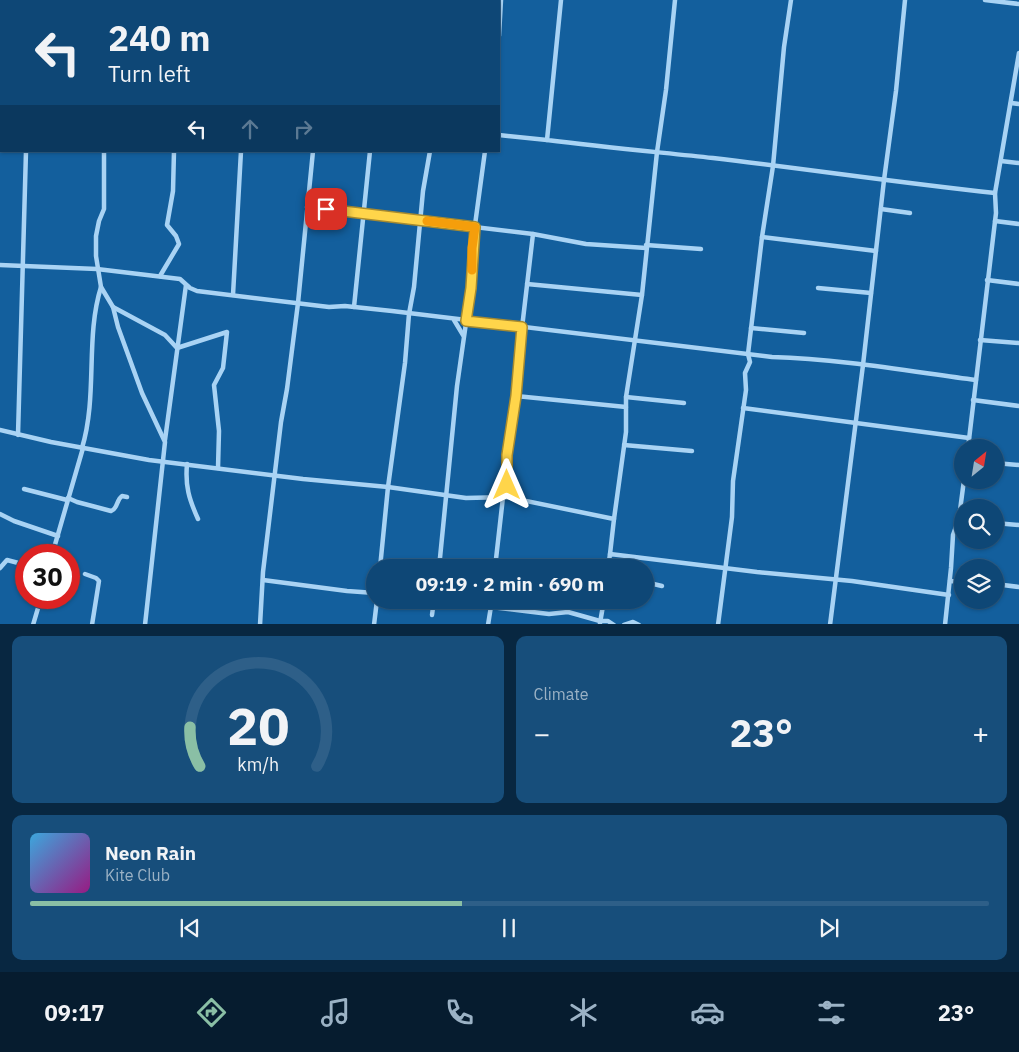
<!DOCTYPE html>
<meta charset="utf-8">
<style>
:root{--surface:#0e4776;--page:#174e7b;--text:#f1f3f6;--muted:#9bb2c5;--line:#2e5f88;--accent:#8abfa5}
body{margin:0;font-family:"IBM Plex Sans",sans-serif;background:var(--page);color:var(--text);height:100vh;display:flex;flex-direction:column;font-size:19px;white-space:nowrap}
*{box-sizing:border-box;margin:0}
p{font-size:16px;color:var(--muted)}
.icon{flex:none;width:28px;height:28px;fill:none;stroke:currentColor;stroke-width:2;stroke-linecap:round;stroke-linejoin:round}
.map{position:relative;height:624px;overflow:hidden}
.drawer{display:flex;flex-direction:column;gap:12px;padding:12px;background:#082741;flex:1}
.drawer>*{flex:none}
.hud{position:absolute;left:0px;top:0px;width:500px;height:152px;box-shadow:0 1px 4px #0004,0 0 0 1px var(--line);background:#0e4776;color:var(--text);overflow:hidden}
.needle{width:32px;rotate:30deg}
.fabs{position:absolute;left:954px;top:439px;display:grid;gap:10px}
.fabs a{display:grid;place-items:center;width:50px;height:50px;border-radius:50%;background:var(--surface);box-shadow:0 1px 4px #0004,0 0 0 1px var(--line);font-size:25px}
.speed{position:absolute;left:15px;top:544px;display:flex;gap:10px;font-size:25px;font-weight:700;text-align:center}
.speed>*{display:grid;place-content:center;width:65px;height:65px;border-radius:50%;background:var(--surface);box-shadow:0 1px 4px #0004,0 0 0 1px var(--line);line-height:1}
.speed .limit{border:8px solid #d22;background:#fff;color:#111}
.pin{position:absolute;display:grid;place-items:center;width:42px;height:42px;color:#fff;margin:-21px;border-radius:10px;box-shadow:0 2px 8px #0006}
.me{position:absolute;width:55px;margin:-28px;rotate:0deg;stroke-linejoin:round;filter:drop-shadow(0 0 4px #0008)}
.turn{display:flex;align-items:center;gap:18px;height:105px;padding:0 25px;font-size:22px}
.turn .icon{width:65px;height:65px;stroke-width:2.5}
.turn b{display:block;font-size:35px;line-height:42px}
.lanes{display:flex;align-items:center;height:48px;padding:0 25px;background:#0003;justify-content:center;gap:25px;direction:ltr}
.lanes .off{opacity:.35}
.big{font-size:38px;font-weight:800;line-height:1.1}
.drawer .tile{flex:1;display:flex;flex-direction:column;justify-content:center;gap:8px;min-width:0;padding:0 18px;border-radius:10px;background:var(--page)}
.drawer .dial{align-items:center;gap:0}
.dial svg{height:130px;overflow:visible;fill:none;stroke:var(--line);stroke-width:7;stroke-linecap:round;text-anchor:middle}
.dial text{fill:var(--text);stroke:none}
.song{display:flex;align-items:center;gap:15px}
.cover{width:60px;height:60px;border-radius:8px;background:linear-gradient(135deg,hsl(200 70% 55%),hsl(310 70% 35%))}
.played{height:5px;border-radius:2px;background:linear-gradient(90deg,var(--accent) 45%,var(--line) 45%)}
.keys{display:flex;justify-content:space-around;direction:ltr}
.heat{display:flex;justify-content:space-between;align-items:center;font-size:28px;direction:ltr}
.drawer .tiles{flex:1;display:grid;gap:12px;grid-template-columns:1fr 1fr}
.tile:last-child{grid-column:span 2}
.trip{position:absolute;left:366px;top:559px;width:288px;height:50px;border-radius:25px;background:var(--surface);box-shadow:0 1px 4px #0004,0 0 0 1px var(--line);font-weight:800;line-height:50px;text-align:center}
.dock{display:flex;height:80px;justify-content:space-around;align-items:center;background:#061c2f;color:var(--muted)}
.dock .icon{width:35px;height:35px}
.dock .on{color:var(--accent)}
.dock b{font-size:22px;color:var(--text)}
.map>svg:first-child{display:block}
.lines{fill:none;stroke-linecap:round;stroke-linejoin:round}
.minor{stroke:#a9d3f4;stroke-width:4.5}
.route-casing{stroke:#a68a30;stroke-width:12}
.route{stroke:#ffd54a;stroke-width:9}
.slow{stroke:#f59e0b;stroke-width:9}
</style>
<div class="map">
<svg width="1019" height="625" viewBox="0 0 1019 625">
<rect width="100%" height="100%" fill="#135f9d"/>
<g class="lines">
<g class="minor">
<path d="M 561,0 L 547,140 C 602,147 657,152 713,158 C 807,169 901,183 995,193"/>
<path d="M 985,0 L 1019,4"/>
<path d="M 32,1 L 32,0"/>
<path d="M 109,1 L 109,0"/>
<path d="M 168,1 L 168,0"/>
<path d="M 243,1 L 243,0"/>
<path d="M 333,1 L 333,0"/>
<path d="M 389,1 L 389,0"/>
<path d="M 445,1 L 445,0"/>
<path d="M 499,36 L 501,0"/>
<path d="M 0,81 L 1,81"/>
<path d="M 1011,103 L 1019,104"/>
<path d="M 499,135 L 547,140"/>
<path d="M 104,151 L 104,209 L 99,221 L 96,236 L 96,256 L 101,287 L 113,307 L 118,327 L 142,393 L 165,442 L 145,625"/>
<path d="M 1001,161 L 1019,163"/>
<path d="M 307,207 L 533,234 L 518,362 L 516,396 L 507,455 L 507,497"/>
<path d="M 881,209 L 910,213"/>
<path d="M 995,221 L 1019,224"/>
<path d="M 533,234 L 586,244 L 646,248"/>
<path d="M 762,237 L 876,251"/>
<path d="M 646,245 L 701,249"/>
<path d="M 0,265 L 97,269 L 180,279 L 190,288 L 197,291 L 329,307 L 345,306 L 392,311 L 772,357 C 840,359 908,371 976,380"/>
<path d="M 160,276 L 179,244 L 176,236 L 167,225 L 173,191 L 174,151"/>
<path d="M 987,280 L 1019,284"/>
<path d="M 527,284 L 642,295"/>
<path d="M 818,288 L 871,293"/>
<path d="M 233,295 L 241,151"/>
<path d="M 113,307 L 165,335 L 177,348 L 227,332 L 223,368 L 214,385 L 219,431 L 218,468"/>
<path d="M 354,307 L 370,151"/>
<path d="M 454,320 L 463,335"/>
<path d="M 751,328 L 804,333"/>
<path d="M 980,340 L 1019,343"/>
<path d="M 516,396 L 626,407"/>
<path d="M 626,397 L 684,403"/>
<path d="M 973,400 L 1019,406"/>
<path d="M 743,408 L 969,438"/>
<path d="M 0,430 L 51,442 L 149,460 L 303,479 L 388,487 L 466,498 L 507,497 L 614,519 L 610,554"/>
<path d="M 18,435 L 26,151"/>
<path d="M 165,440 L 186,285"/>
<path d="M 624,445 L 692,451"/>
<path d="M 82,448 C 98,395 85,338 101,287"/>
<path d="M 968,448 L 996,213 L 995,193 L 1019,53"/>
<path d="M 995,463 L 1019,465"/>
<path d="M 187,464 C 185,486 189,499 198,519"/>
<path d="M 24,489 L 67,500"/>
<path d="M 68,498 L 77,502 L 111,511 C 118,509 116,500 122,496 L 127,497"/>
<path d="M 0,514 L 14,521 L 58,536"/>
<path d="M 614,519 L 626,432 L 626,397 L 642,295 L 657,152 L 666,90 L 675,0"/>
<path d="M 995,523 L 1019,525"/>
<path d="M 52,555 L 83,448"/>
<path d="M 0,568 L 7,560 L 26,565"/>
<path d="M 380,568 L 388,487 L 405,363 L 409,314 L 414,287 L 423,191 L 430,151"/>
<path d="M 439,568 L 457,386 L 471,288 L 472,247 L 485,151"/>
<path d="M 495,568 L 503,497"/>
<path d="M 608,568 L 610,554 L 757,572 L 852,581 L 949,595"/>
<path d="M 85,574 L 96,578 L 99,581 L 92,625"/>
<path d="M 263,580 L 347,591 L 375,593"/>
<path d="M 950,581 L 962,582"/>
<path d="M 645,582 L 662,586"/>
<path d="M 995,584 L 1019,587"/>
<path d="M 491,607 L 549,614 L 568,612 L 600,621 L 608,621 L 614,625"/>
<path d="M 432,615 L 434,600"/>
<path d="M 600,623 L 604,600"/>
<path d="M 33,625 L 41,598"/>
<path d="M 260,625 L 263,572 L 281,422 L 287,389 L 298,303 L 313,151"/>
<path d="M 374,625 L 377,600"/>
<path d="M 488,625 L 492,600"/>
<path d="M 624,625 L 633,622 L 639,625"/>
<path d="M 718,625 L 732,517 L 733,481 L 746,390 L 745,373 L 750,362 L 748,354 L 762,237 L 773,166 L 784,47 L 791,0"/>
<path d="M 830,625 L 863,365 L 884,180 L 896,91 L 905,0"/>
<path d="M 945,625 L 951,568 L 953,535 L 959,518 L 964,480"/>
</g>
</g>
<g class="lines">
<g class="route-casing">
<path id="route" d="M 326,209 L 475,227 L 471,288 L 466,321 L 522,327 L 516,396 L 507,455 L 507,485"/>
</g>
<use href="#route" class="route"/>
<path class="slow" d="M 427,221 L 475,227 L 472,248 L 472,270"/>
</g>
</svg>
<div class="fabs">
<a><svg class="needle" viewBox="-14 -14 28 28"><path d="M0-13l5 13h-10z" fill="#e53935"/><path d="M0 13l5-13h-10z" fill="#9bb2c5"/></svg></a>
<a><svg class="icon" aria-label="search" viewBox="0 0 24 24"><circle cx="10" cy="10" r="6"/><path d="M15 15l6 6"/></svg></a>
<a><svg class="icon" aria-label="layers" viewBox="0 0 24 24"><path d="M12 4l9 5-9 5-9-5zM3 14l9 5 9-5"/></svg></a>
</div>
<div class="speed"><div class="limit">30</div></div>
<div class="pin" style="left:326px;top:209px;background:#d93025"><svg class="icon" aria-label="arrive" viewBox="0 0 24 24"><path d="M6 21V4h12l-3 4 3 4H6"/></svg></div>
<svg class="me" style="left:507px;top:485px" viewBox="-20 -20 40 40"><path d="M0-17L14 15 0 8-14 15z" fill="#ffd54a" stroke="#fff" stroke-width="4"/></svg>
<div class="trip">09:19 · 2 min · 690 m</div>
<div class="hud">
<div class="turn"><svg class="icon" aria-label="left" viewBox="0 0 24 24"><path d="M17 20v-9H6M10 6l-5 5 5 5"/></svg><div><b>240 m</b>Turn left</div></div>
<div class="lanes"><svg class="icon" aria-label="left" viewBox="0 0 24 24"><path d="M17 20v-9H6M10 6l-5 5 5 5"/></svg><svg class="icon off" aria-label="ahead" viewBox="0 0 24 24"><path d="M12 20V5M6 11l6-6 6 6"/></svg><svg class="icon off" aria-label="right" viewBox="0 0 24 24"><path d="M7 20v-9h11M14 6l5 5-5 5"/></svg></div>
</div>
</div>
<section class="drawer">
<div class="tiles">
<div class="tile dial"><svg viewBox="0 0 100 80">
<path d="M14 69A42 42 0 1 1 86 69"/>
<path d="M14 69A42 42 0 0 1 8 45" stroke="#8abfa5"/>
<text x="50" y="56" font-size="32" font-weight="700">20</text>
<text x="50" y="72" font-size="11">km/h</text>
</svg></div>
<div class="tile"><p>Climate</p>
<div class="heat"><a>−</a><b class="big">23°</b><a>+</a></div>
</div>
<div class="tile">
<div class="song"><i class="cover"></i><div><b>Neon Rain</b><p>Kite Club</p></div></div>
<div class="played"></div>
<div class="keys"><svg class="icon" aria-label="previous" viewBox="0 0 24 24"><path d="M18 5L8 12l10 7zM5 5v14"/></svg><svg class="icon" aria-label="pause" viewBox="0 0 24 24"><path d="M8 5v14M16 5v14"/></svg><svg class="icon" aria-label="next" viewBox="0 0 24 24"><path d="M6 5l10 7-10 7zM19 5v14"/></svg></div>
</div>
</div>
</section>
<nav class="dock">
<b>09:17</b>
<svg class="icon on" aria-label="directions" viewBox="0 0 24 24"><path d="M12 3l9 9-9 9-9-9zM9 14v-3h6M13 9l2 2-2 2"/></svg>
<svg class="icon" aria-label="music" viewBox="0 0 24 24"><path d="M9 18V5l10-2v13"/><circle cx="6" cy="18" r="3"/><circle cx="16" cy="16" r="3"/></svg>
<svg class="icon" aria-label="phone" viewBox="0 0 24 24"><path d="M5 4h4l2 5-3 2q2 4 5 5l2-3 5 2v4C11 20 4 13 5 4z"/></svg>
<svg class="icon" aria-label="climate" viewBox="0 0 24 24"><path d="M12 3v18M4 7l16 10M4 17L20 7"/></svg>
<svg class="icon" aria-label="car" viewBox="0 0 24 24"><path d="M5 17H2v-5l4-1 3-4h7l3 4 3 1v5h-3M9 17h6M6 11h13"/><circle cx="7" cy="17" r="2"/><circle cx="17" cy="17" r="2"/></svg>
<svg class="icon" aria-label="filters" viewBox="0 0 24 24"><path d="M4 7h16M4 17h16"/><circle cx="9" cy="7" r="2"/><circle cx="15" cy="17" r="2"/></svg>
<b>23°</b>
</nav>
